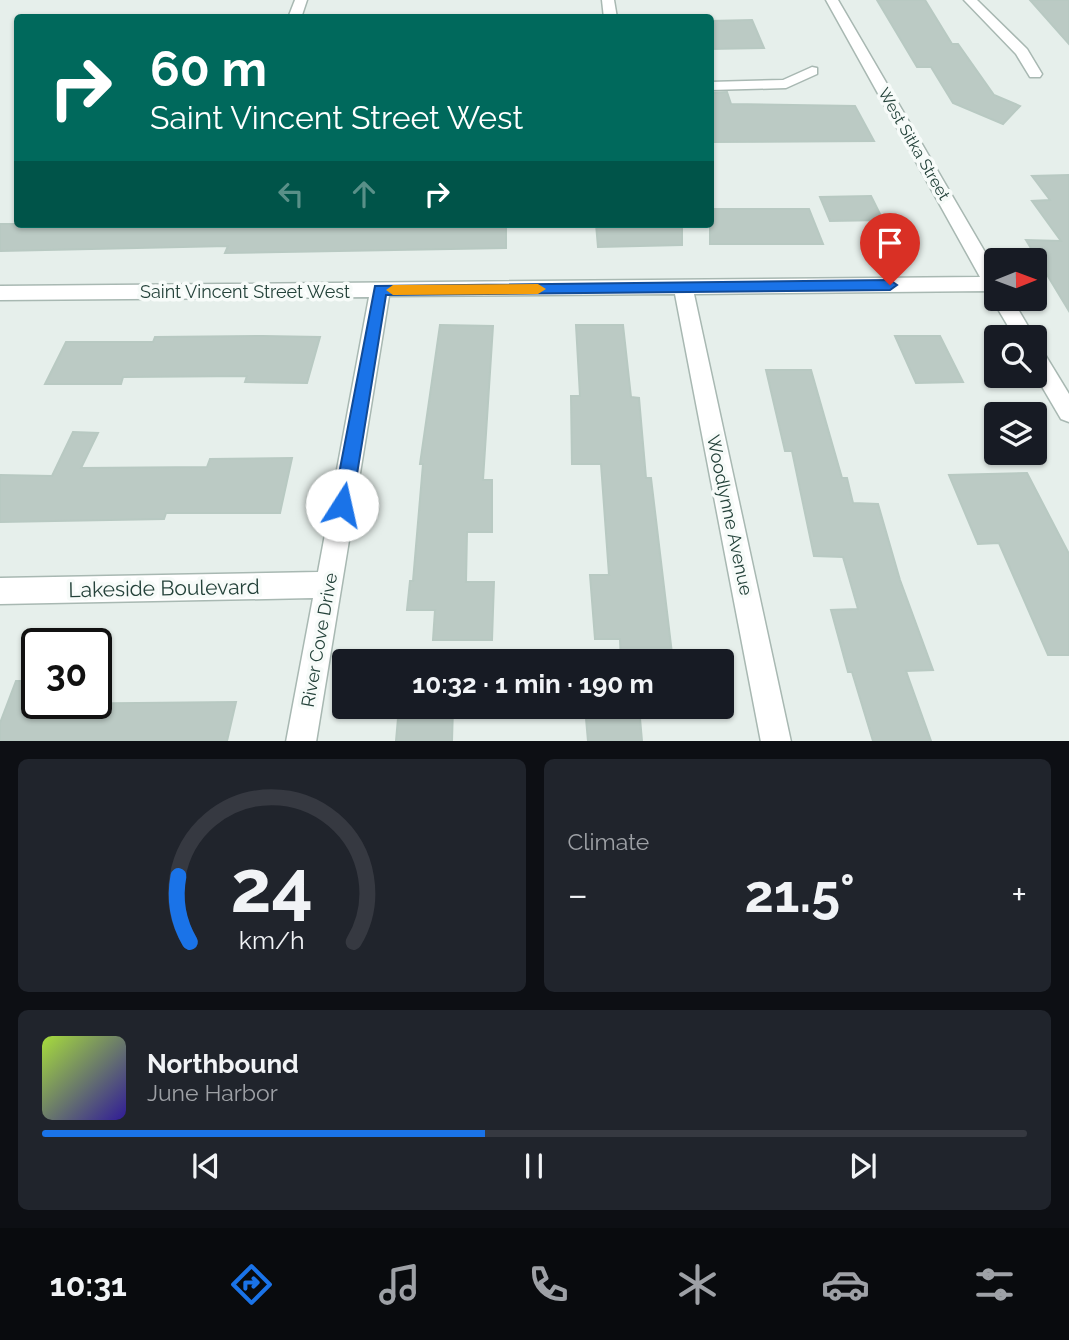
<!DOCTYPE html>
<meta charset="utf-8">
<style>
:root{--surface:#171b24;--page:#20242c;--text:#f1f3f6;--muted:#9ea1a6;--line:#363941;--accent:#1a73e8}
body{margin:0;font-family:Raleway,sans-serif;background:var(--page);color:var(--text);height:100vh;display:flex;flex-direction:column;font-size:26px;white-space:nowrap}
*{box-sizing:border-box;margin:0}
p{font-size:23px;color:var(--muted)}
.icon{flex:none;width:38px;height:38px;fill:none;stroke:currentColor;stroke-width:2;stroke-linecap:round;stroke-linejoin:round}
.map{position:relative;height:741px;overflow:hidden}
.sheet{display:flex;flex-direction:column;gap:18px;padding:18px;background:#0d0f14;flex:1}
.sheet>*{flex:none}
.top-card{position:absolute;left:14px;top:14px;width:700px;height:214px;border-radius:7px;box-shadow:0 2px 5px #0004;background:#00695c;color:#fff;overflow:hidden}
.needle{width:46px;rotate:89deg}
.controls{position:absolute;left:984px;top:248px;display:grid;gap:14px}
.controls a{display:grid;place-items:center;width:63px;height:63px;border-radius:7px;background:var(--surface);box-shadow:0 2px 5px #0004;font-size:35px}
.speed{position:absolute;left:21px;top:628px;display:flex;gap:14px;font-size:35px;font-weight:700;text-align:center}
.speed>*{display:grid;place-content:center;width:91px;height:91px;border-radius:50%;background:var(--surface);box-shadow:0 2px 5px #0004;line-height:1}
.speed .limit{border:4px solid #111;border-radius:10px;background:#fff;color:#111}
.pin{position:absolute;display:grid;place-items:center;width:60px;height:60px;color:#fff;margin:-72px -30px;border-radius:50% 50% 50% 0;rotate:-45deg;box-shadow:0 0 7px #0007}
.pin .icon{rotate:45deg}
.me{position:absolute;width:77px;margin:-38px;rotate:10deg;stroke-linejoin:round;filter:drop-shadow(0 0 5px #0008)}
.turn{display:flex;align-items:center;gap:24px;height:147px;padding:0 21px;font-size:32px}
.turn .icon{width:91px;height:91px;stroke-width:2.5}
.turn b{display:block;font-size:49px;line-height:60px}
.lanes{display:flex;align-items:center;height:66px;padding:0 21px;background:#0003;justify-content:center;gap:35px;direction:ltr}
.lanes .off{opacity:.35}
.big{font-size:52px;font-weight:700;line-height:1.1}
.sheet .tile{flex:1;display:flex;flex-direction:column;justify-content:center;gap:10px;min-width:0;padding:0 24px;border-radius:10px;background:var(--page)}
.sheet .dial{align-items:center;gap:0}
.dial svg{height:182px;overflow:visible;fill:none;stroke:var(--line);stroke-width:7;stroke-linecap:round;text-anchor:middle}
.dial text{fill:var(--text);stroke:none}
.song{display:flex;align-items:center;gap:21px}
.cover{width:84px;height:84px;border-radius:10px;background:linear-gradient(135deg,hsl(80 70% 55%),hsl(250 70% 35%))}
.played{height:7px;border-radius:4px;background:linear-gradient(90deg,var(--accent) 45%,var(--line) 45%)}
.keys{display:flex;justify-content:space-around;direction:ltr}
.heat{display:flex;justify-content:space-between;align-items:center;font-size:38px;direction:ltr}
.sheet .tiles{flex:1;display:grid;gap:18px;grid-template-columns:1fr 1fr}
.tile:last-child{grid-column:span 2}
.trip{position:absolute;left:332px;top:649px;width:402px;height:70px;border-radius:7px;background:var(--surface);box-shadow:0 2px 5px #0004;font-weight:700;line-height:70px;text-align:center}
.tabs{display:flex;height:112px;justify-content:space-around;align-items:center;background:#090b0e;color:var(--muted)}
.tabs .icon{width:49px;height:49px}
.tabs .selected{color:var(--accent)}
.tabs b{font-size:32px;color:var(--text)}
.map>svg:first-child{display:block}
.building{fill:#bbcac4;stroke:#b8c9c2;stroke-width:2}
.lines{fill:none;stroke-linecap:round;stroke-linejoin:round}
.minor-casing{stroke:#a8b8b2;stroke-width:3}
.minor{fill:#fff;fill-rule:evenodd}
.route{fill:#1a73e8;stroke:#114b97;stroke-width:2}
.slow{fill:#f59e0b}
.labels{text-anchor:middle;dominant-baseline:central;stroke-width:7;stroke-linejoin:round;paint-order:stroke}
.far-street-label{font-size:16px;fill:#24423a;stroke:#f7fbf9}
.street-label{font-size:18px;fill:#24423a;stroke:#f7fbf9}
.near-street-label{font-size:21px;fill:#24423a;stroke:#f7fbf9}
</style>
<div class="map">
<svg width="1069" height="742" viewBox="0 0 1069 742">
<rect width="100%" height="100%" fill="#e6efeb"/>
<g class="building">
<path d="M 877,0 L 925,0 L 952,44 L 958,44 L 994,95 L 1020,106 L 1003,124 L 953,103 L 931,67 L 917,67 Z"/>
<path d="M 1030,0 L 1069,0 L 1069,44 Z"/>
<path d="M 752,20 L 764,48 L 710,49 L 710,21 Z"/>
<path d="M 727,92 L 731,104 L 855,106 L 874,141 L 710,142 L 710,93 Z"/>
<path d="M 1069,175 L 1069,311 L 1026,240 L 1061,241 L 1032,201 L 1050,200 L 1032,176 Z"/>
<path d="M 871,196 L 883,220 L 830,221 L 820,197 Z"/>
<path d="M 710,209 L 809,209 L 823,244 L 710,244 Z"/>
<path d="M 0,224 L 506,224 L 506,248 L 225,253 L 228,246 L 0,251 Z"/>
<path d="M 596,224 L 682,224 L 682,245 L 598,247 Z"/>
<path d="M 440,325 L 493,326 L 483,480 L 492,480 L 492,532 L 467,532 L 466,582 L 494,582 L 492,640 L 433,640 L 435,610 L 407,610 L 410,581 L 413,581 L 423,464 L 420,464 Z"/>
<path d="M 576,325 L 623,325 L 631,397 L 639,398 L 646,478 L 651,478 L 673,662 L 621,662 L 620,639 L 595,639 L 590,575 L 609,575 L 601,464 L 572,464 L 571,396 L 580,396 Z"/>
<path d="M 895,336 L 940,336 L 963,382 L 916,383 Z"/>
<path d="M 155,337 L 263,336 L 320,337 L 307,383 L 245,382 L 247,376 L 123,377 L 121,384 L 45,384 L 66,342 L 153,342 Z"/>
<path d="M 766,370 L 811,370 L 842,478 L 847,478 L 853,503 L 878,504 L 900,580 L 933,670 L 906,671 L 931,741 L 873,741 L 852,672 L 848,672 L 831,610 L 858,609 L 843,557 L 814,556 L 792,451 L 785,451 Z"/>
<path d="M 73,432 L 98,433 L 81,468 L 207,467 L 210,459 L 292,458 L 280,513 L 166,513 L 164,519 L 0,522 L 0,475 L 52,476 Z"/>
<path d="M 1027,473 L 1069,554 L 1069,655 L 1048,655 L 999,543 L 978,544 L 949,475 Z"/>
<path d="M 16,681 L 37,681 L 37,704 L 236,702 L 227,741 L 0,741 L 0,723 Z"/>
<path d="M 399,707 L 453,707 L 452,741 L 396,741 Z"/>
<path d="M 585,707 L 639,707 L 642,741 L 588,741 Z"/>
</g>
<g class="lines">
<g class="minor-casing">
<g id="minor">
<path d="M 295,0 L 307,0 L 301,18 L 288,18 Z"/>
<path d="M 602,0 L 614,0 L 617,18 L 604,18 Z"/>
<path d="M 826,0 L 838,0 L 996,271 L 996,299 L 1012,299 L 1035,338 L 1015,338 L 992,299 L 995,295 L 988,291 L 694,294 L 791,742 L 761,742 L 675,294 L 389,296 L 316,742 L 286,742 L 313,598 L 0,604 L 0,578 L 318,572 L 369,297 L 0,300 L 0,286 L 980,277 Z"/>
<path d="M 964,0 L 977,0 L 1027,49 L 1042,74 L 1040,77 L 1030,77 L 1016,54 Z"/>
<path d="M 812,67 L 817,68 L 817,74 L 786,88 L 710,90 L 710,82 L 783,80 Z"/>
<path d="M 1034,346 L 1041,348 L 1069,394 L 1069,422 L 1061,419 L 1034,373 Z"/>
</g>
</g>
<use href="#minor" class="minor"/>
</g>
<path class="route" d="M 890,280 L 897,285 L 890,290 L 386,295 L 352,505 L 349,510 L 342,513 L 336,510 L 333,505 L 375,286 Z"/>
<path class="slow" d="M 538,284 L 546,289 L 538,294 L 393,295 L 386,290 L 393,285 Z"/>
<g class="labels">
<g class="far-street-label">
<text transform="translate(914 144) rotate(60)">West Sitka Street</text>
</g>
<g class="street-label">
<text x="245" y="291">Saint Vincent Street West</text>
<text transform="translate(730 515) rotate(78)">Woodlynne Avenue</text>
<text transform="translate(319 640) rotate(-80)">River Cove Drive</text>
</g>
<g class="near-street-label">
<text transform="translate(164 588) rotate(-1)">Lakeside Boulevard</text>
</g>
</g>
</svg>
<div class="controls">
<a><svg class="needle" viewBox="-14 -14 28 28"><path d="M0-13l5 13h-10z" fill="#e53935"/><path d="M0 13l5-13h-10z" fill="#9ea1a6"/></svg></a>
<a><svg class="icon" aria-label="search" viewBox="0 0 24 24"><circle cx="10" cy="10" r="6"/><path d="M15 15l6 6"/></svg></a>
<a><svg class="icon" aria-label="layers" viewBox="0 0 24 24"><path d="M12 4l9 5-9 5-9-5zM3 14l9 5 9-5"/></svg></a>
</div>
<div class="speed"><div class="limit">30</div></div>
<div class="pin" style="left:890px;top:285px;background:#d93025"><svg class="icon" aria-label="arrive" viewBox="0 0 24 24"><path d="M6 21V4h12l-3 4 3 4H6"/></svg></div>
<svg class="me" style="left:342px;top:505px" viewBox="-20 -20 40 40"><circle r="19" fill="#fff"/><path d="M0-13L10 11 0 6-10 11z" fill="#1a73e8"/></svg>
<div class="trip">10:32 · 1 min · 190 m</div>
<div class="top-card">
<div class="turn"><svg class="icon" aria-label="right" viewBox="0 0 24 24"><path d="M7 20v-9h11M14 6l5 5-5 5"/></svg><div><b>60 m</b>Saint Vincent Street West</div></div>
<div class="lanes"><svg class="icon off" aria-label="left" viewBox="0 0 24 24"><path d="M17 20v-9H6M10 6l-5 5 5 5"/></svg><svg class="icon off" aria-label="ahead" viewBox="0 0 24 24"><path d="M12 20V5M6 11l6-6 6 6"/></svg><svg class="icon" aria-label="right" viewBox="0 0 24 24"><path d="M7 20v-9h11M14 6l5 5-5 5"/></svg></div>
</div>
</div>
<section class="sheet">
<div class="tiles">
<div class="tile dial"><svg viewBox="0 0 100 80">
<path d="M14 69A42 42 0 1 1 86 69"/>
<path d="M14 69A42 42 0 0 1 9 40" stroke="#1a73e8"/>
<text x="50" y="56" font-size="32" font-weight="700">24</text>
<text x="50" y="72" font-size="11">km/h</text>
</svg></div>
<div class="tile"><p>Climate</p>
<div class="heat"><a>−</a><b class="big">21.5°</b><a>+</a></div>
</div>
<div class="tile">
<div class="song"><i class="cover"></i><div><b>Northbound</b><p>June Harbor</p></div></div>
<div class="played"></div>
<div class="keys"><svg class="icon" aria-label="previous" viewBox="0 0 24 24"><path d="M18 5L8 12l10 7zM5 5v14"/></svg><svg class="icon" aria-label="pause" viewBox="0 0 24 24"><path d="M8 5v14M16 5v14"/></svg><svg class="icon" aria-label="next" viewBox="0 0 24 24"><path d="M6 5l10 7-10 7zM19 5v14"/></svg></div>
</div>
</div>
</section>
<nav class="tabs">
<b>10:31</b>
<svg class="icon selected" aria-label="directions" viewBox="0 0 24 24"><path d="M12 3l9 9-9 9-9-9zM9 14v-3h6M13 9l2 2-2 2"/></svg>
<svg class="icon" aria-label="music" viewBox="0 0 24 24"><path d="M9 18V5l10-2v13"/><circle cx="6" cy="18" r="3"/><circle cx="16" cy="16" r="3"/></svg>
<svg class="icon" aria-label="phone" viewBox="0 0 24 24"><path d="M5 4h4l2 5-3 2q2 4 5 5l2-3 5 2v4C11 20 4 13 5 4z"/></svg>
<svg class="icon" aria-label="climate" viewBox="0 0 24 24"><path d="M12 3v18M4 7l16 10M4 17L20 7"/></svg>
<svg class="icon" aria-label="car" viewBox="0 0 24 24"><path d="M5 17H2v-5l4-1 3-4h7l3 4 3 1v5h-3M9 17h6M6 11h13"/><circle cx="7" cy="17" r="2"/><circle cx="17" cy="17" r="2"/></svg>
<svg class="icon" aria-label="filters" viewBox="0 0 24 24"><path d="M4 7h16M4 17h16"/><circle cx="9" cy="7" r="2"/><circle cx="15" cy="17" r="2"/></svg>
</nav>
